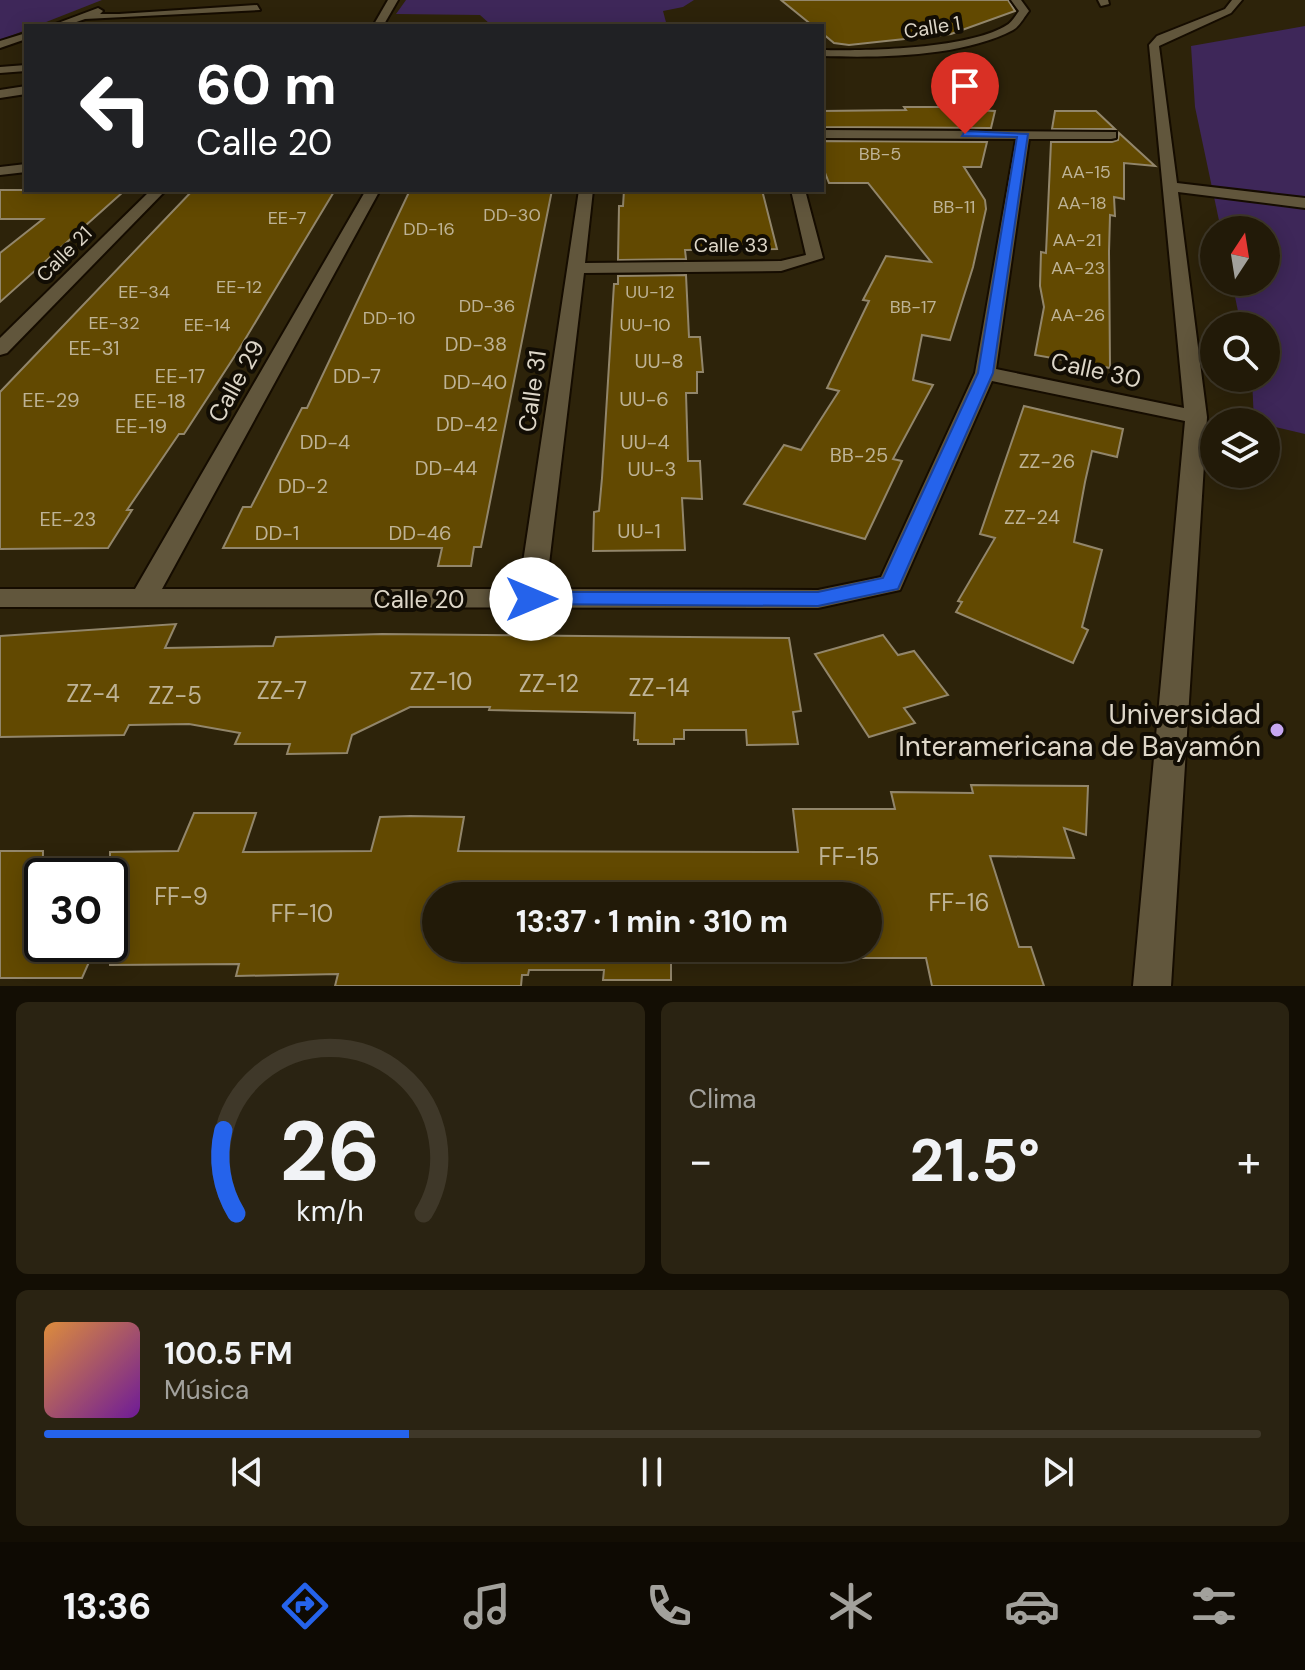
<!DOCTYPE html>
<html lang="es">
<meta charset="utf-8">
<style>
:root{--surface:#221a08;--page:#2a2312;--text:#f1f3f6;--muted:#a2a19c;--line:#3f3829;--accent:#2563eb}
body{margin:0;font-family:"DM Sans",sans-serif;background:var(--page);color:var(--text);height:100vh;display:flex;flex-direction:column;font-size:30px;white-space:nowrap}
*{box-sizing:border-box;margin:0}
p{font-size:26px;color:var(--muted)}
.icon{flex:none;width:44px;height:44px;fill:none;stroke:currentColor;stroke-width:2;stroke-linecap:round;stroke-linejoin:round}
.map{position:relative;height:986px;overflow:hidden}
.side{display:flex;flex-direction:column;gap:16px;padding:16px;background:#130e04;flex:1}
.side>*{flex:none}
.banner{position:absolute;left:24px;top:24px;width:800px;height:168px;border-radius:0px;box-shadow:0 4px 20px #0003,0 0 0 2px var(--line);background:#202124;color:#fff;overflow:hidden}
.needle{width:52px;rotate:12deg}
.buttons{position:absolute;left:1200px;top:216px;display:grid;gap:16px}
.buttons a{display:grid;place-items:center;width:80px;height:80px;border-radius:50%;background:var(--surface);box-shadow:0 4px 20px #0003,0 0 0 2px var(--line);font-size:40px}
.speed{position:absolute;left:24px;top:858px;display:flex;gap:16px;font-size:40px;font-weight:700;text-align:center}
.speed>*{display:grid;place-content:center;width:104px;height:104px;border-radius:50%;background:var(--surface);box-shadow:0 4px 20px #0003,0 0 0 2px var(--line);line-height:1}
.speed .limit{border:4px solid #111;border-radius:12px;background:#fff;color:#111}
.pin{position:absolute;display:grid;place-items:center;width:68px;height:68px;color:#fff;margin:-82px -34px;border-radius:50% 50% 50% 0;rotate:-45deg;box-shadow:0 0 8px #0007}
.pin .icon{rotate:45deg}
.me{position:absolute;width:88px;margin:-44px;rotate:90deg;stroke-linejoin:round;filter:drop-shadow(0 0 6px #0008)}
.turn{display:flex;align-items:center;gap:28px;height:168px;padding:0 40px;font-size:36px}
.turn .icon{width:104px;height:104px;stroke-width:2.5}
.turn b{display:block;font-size:56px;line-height:68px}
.big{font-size:60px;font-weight:700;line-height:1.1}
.side .card{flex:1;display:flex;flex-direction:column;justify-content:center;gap:12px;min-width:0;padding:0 28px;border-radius:12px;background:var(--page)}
.side .dial{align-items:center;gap:0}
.dial svg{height:208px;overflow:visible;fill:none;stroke:var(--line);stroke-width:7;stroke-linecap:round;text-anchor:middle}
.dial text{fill:var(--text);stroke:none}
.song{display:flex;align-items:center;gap:24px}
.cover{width:96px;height:96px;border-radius:12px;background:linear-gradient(135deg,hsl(30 70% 55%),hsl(280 70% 35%))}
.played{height:8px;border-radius:4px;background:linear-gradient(90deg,var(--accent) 30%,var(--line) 30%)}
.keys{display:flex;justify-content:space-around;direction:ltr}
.heat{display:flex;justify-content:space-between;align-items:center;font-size:44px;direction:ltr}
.side .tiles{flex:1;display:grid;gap:16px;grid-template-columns:1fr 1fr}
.card:last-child{grid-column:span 2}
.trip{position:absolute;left:422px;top:882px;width:460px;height:80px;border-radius:40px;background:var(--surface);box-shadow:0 4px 20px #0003,0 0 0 2px var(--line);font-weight:700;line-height:80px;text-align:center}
.dock{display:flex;height:128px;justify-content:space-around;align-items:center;background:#0e0a03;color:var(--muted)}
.dock .icon{width:56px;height:56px}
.dock .on{color:var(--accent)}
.dock b{font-size:36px;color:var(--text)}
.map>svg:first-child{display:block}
.green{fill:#3e2759}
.building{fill:#624901;stroke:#92866b;stroke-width:2}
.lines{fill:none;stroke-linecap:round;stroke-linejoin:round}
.minor-casing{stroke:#150c00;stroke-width:4}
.minor{fill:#61563c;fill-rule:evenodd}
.route{fill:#2563eb;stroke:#184099;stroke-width:2}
.poi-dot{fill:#c6a6f0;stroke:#120d04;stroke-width:3}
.labels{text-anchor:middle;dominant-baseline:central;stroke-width:8;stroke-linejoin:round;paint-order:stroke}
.far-number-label{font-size:18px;fill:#beb396}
.far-street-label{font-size:20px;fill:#ddd6c8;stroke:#120d04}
.number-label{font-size:20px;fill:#beb396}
.street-label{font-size:24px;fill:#ddd6c8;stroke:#120d04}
.near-number-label{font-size:24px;fill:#beb396}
.near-poi-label{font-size:28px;fill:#ddd6c8;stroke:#120d04;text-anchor:end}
</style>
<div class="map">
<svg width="1305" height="986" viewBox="0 0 1305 986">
<rect width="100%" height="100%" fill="#2d230a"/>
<g class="green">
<path d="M 0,0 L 102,0 L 36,26 L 26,26 L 26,30 L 0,40 Z"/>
<path d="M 406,0 L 694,0 L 683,7 L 663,11 L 667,26 L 490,24 L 480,15 L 396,14 Z"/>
<path d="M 1305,26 L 1305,434 L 1254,422 L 1252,378 L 1266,378 L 1266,326 L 1241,326 L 1232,282 L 1266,282 L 1266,230 L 1221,230 L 1195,107 L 1191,46 Z"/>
</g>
<g class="building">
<path d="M 781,0 L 1008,0 L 1015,11 L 951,34 L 849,45 L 834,43 L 822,33 L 822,26 L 813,26 Z"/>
<path d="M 904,107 L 971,107 L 973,110 L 995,111 L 991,128 L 822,127 L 822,111 L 906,110 Z"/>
<path d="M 1055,111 L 1096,111 L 1115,129 L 1052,129 Z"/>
<path d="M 1119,133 L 1155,166 L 1124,163 L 1124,199 L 1114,197 L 1115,216 L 1110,215 L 1109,252 L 1110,368 L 1035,355 L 1044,307 L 1040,286 L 1041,252 L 1046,253 L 1051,142 L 1112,142 L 1118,140 Z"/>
<path d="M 822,141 L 987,142 L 981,167 L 964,167 L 985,200 L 986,209 L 973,267 L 950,340 L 922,335 L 913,380 L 933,385 L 893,459 L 902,461 L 865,539 L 744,504 L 784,445 L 801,450 L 839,391 L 827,388 L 869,301 L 863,300 L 886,256 L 931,262 L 868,183 L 829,183 L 822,165 Z"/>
<path d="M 0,190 L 106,190 L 104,192 L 123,192 L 0,302 L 0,253 L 43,219 L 0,219 Z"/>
<path d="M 193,190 L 335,190 L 238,351 L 184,434 L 179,434 L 127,510 L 132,510 L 108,548 L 0,549 L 0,392 Z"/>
<path d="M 410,190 L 552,190 L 481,547 L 474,547 L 471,566 L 438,566 L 442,548 L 223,548 L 243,507 L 251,507 L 302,408 L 307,408 Z"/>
<path d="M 624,190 L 762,190 L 777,249 L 685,250 L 686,259 L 618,260 L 619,206 L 623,206 Z"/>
<path d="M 686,275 L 689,337 L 700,337 L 703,372 L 697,372 L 697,393 L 686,393 L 688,461 L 700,461 L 702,499 L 682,498 L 685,550 L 593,551 L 594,512 L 599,511 L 602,478 L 614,284 L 618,284 L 618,276 Z"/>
<path d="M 1024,406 L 1123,429 L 1117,457 L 1092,451 L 1085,482 L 1074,542 L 1102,550 L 1082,627 L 1088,630 L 1073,663 L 956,612 L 962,602 L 958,601 L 995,538 L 980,534 Z"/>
<path d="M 176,624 L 165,648 L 273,646 L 276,637 L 382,634 L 789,638 L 801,711 L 793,712 L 798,744 L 747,745 L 746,730 L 684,730 L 684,739 L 674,739 L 674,744 L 638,744 L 638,740 L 634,740 L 635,713 L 489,710 L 490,707 L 410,707 L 352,735 L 347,753 L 287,754 L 290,744 L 235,744 L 240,733 L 189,724 L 129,725 L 124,735 L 0,737 L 0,636 Z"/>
<path d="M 883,635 L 898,655 L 914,651 L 948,695 L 904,708 L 915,723 L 869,737 L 815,654 Z"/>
<path d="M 971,785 L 1088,786 L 1086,835 L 1064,828 L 1074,858 L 990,856 L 1019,947 L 1031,947 L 1044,986 L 932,986 L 926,958 L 835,958 L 833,948 L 868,948 L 868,896 L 436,896 L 436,948 L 771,948 L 772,963 L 671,963 L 671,980 L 603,980 L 604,970 L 529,970 L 528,975 L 522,975 L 521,986 L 335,986 L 338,974 L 236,976 L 239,964 L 110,965 L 110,852 L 178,851 L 194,813 L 256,813 L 243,852 L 371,851 L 380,817 L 410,816 L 464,817 L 458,851 L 798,852 L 793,809 L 895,809 L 891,792 L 973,793 Z"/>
<path d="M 0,851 L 43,851 L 42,944 L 97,944 L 82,978 L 0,978 Z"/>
</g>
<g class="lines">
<g class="minor-casing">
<g id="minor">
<path d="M 388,0 L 398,0 L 383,26 L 373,26 Z"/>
<path d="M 1011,0 L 1021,0 L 1029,11 C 1024,17 1020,26 1013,30 C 962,57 879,58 822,56 L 822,50 C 867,51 969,49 1007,25 C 1012,22 1016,15 1019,11 Z"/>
<path d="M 1098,0 L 1108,0 L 1109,4 L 1101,6 Z"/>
<path d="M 1232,0 L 1242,0 L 1231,13 L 1159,46 L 1177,183 L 1305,198 L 1305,208 L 1178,192 L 1207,417 L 1171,986 L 1133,986 L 1185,421 L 992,381 L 900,590 L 818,608 L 0,607 L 0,589 L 135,589 L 366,190 L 380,190 L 162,589 L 519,589 L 579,190 L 593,190 L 585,263 L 781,261 L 806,255 L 791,190 L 805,190 L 823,258 L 781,271 L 584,273 L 546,589 L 818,590 L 881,577 L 975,373 L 1016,139 L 822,138 L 822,130 L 1116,132 L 1116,138 L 1111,139 L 1029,139 L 996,369 L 1184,408 L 1149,45 L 1157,36 L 1225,9 Z"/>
<path d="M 257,5 L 260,10 L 85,19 L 65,26 L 50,26 L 98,8 L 103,11 L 100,14 L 119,14 Z"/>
<path d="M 26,33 L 26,39 L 0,48 L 0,41 Z"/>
<path d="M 26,65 L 26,71 L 0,73 L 0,67 Z"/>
<path d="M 26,86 L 26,94 L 0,98 L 0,90 Z"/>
<path d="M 26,164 L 26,172 L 0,175 L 0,167 Z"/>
<path d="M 151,190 L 166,190 L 7,353 L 0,355 L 0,338 Z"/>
</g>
</g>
<use href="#minor" class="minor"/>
</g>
<path class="route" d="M 965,131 L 1028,134 L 993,373 L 898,589 L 818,606 L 524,604 L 521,599 L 524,594 L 531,592 L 818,592 L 883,578 L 978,373 L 1017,137 L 962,136 Z"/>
<circle class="poi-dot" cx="1277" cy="730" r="8"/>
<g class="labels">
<g class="far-number-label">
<text x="880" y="154">BB-5</text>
<text x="1086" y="172">AA-15</text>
<text x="1082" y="203">AA-18</text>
<text x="954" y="207">BB-11</text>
<text x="512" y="215">DD-30</text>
<text x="287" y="218">EE-7</text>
<text x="429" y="229">DD-16</text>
<text x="1077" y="240">AA-21</text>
<text x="1078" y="268">AA-23</text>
<text x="239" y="287">EE-12</text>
<text x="144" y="292">EE-34</text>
<text x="650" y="292">UU-12</text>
<text x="487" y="306">DD-36</text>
<text x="913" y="307">BB-17</text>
<text x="1078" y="315">AA-26</text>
<text x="389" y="318">DD-10</text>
<text x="114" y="323">EE-32</text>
<text x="207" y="325">EE-14</text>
<text x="645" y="325">UU-10</text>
</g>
<g class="far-street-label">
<text transform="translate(932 27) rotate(-9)">Calle 1</text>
<text x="731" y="245">Calle 33</text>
<text transform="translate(64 254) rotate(-45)">Calle 21</text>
</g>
<g class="number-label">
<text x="476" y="344">DD-38</text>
<text x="94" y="348">EE-31</text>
<text x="659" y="361">UU-8</text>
<text x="180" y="376">EE-17</text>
<text x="357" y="376">DD-7</text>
<text x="475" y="382">DD-40</text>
<text x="644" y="399">UU-6</text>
<text x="51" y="400">EE-29</text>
<text x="160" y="401">EE-18</text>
<text x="467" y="424">DD-42</text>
<text x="141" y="426">EE-19</text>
<text x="325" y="442">DD-4</text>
<text x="645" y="442">UU-4</text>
<text x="859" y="455">BB-25</text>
<text x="1047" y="461">ZZ-26</text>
<text x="446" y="468">DD-44</text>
<text x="652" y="469">UU-3</text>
<text x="303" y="486">DD-2</text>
<text x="1032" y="517">ZZ-24</text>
<text x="68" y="519">EE-23</text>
<text x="639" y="531">UU-1</text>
<text x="277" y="533">DD-1</text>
<text x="420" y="533">DD-46</text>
</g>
<g class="street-label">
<text transform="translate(1096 370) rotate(12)">Calle 30</text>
<text transform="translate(236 381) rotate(-61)">Calle 29</text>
<text transform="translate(532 391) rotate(-82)">Calle 31</text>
<text x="419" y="599">Calle 20</text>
</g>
<g class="near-number-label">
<text x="441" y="681">ZZ-10</text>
<text x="549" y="683">ZZ-12</text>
<text x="659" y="687">ZZ-14</text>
<text x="282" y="690">ZZ-7</text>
<text x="93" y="693">ZZ-4</text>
<text x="175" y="695">ZZ-5</text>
<text x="849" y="856">FF-15</text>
<text x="181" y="896">FF-9</text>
<text x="959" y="902">FF-16</text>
<text x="302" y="913">FF-10</text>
</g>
<g class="near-poi-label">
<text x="1261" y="714">Universidad<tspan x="1261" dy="32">Interamericana de Bayamón</tspan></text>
</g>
</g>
</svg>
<div class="buttons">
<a><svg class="needle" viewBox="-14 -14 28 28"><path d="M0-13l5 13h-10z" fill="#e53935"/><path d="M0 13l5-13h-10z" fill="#a2a19c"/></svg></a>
<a><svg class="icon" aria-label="search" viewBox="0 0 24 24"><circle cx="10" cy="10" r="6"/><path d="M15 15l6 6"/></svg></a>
<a><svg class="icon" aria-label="layers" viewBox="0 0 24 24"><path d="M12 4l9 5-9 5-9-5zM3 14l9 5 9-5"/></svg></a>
</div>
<div class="speed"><div class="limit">30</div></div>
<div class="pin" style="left:965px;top:134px;background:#d93025"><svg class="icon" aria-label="arrive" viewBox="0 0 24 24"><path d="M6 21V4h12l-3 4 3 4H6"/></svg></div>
<svg class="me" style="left:531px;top:599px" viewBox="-20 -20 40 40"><circle r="19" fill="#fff"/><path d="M0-13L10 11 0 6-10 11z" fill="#2563eb"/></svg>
<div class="trip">13:37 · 1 min · 310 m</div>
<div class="banner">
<div class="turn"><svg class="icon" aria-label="left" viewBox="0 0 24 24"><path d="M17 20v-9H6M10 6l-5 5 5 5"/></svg><div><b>60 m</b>Calle 20</div></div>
</div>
</div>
<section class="side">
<div class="tiles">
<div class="card dial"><svg viewBox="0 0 100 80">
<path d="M14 69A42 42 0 1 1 86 69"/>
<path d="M14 69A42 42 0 0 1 9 37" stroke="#2563eb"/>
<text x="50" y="56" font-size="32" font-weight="700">26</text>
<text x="50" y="72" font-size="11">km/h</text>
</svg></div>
<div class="card"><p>Clima</p>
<div class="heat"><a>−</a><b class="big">21.5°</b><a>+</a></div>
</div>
<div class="card">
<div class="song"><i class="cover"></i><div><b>100.5 FM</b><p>Música</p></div></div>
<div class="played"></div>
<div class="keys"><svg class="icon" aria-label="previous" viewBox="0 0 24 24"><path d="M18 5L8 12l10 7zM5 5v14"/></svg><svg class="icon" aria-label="pause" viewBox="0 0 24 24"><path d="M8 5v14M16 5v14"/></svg><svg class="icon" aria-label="next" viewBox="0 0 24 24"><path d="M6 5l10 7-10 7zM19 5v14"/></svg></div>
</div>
</div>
</section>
<nav class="dock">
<b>13:36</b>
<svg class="icon on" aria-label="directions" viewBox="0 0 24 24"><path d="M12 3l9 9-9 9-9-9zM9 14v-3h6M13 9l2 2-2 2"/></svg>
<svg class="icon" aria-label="music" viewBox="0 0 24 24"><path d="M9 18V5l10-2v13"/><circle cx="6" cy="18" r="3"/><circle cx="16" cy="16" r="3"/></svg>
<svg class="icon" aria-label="phone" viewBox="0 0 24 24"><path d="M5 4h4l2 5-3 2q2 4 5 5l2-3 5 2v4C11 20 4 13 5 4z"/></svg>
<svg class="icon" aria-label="climate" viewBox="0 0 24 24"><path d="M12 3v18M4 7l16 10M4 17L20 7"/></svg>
<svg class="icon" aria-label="car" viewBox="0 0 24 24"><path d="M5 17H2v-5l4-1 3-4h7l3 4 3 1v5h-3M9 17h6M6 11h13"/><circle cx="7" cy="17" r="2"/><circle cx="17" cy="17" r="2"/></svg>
<svg class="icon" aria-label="filters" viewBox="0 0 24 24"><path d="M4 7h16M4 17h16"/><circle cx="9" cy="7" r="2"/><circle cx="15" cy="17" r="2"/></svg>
</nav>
